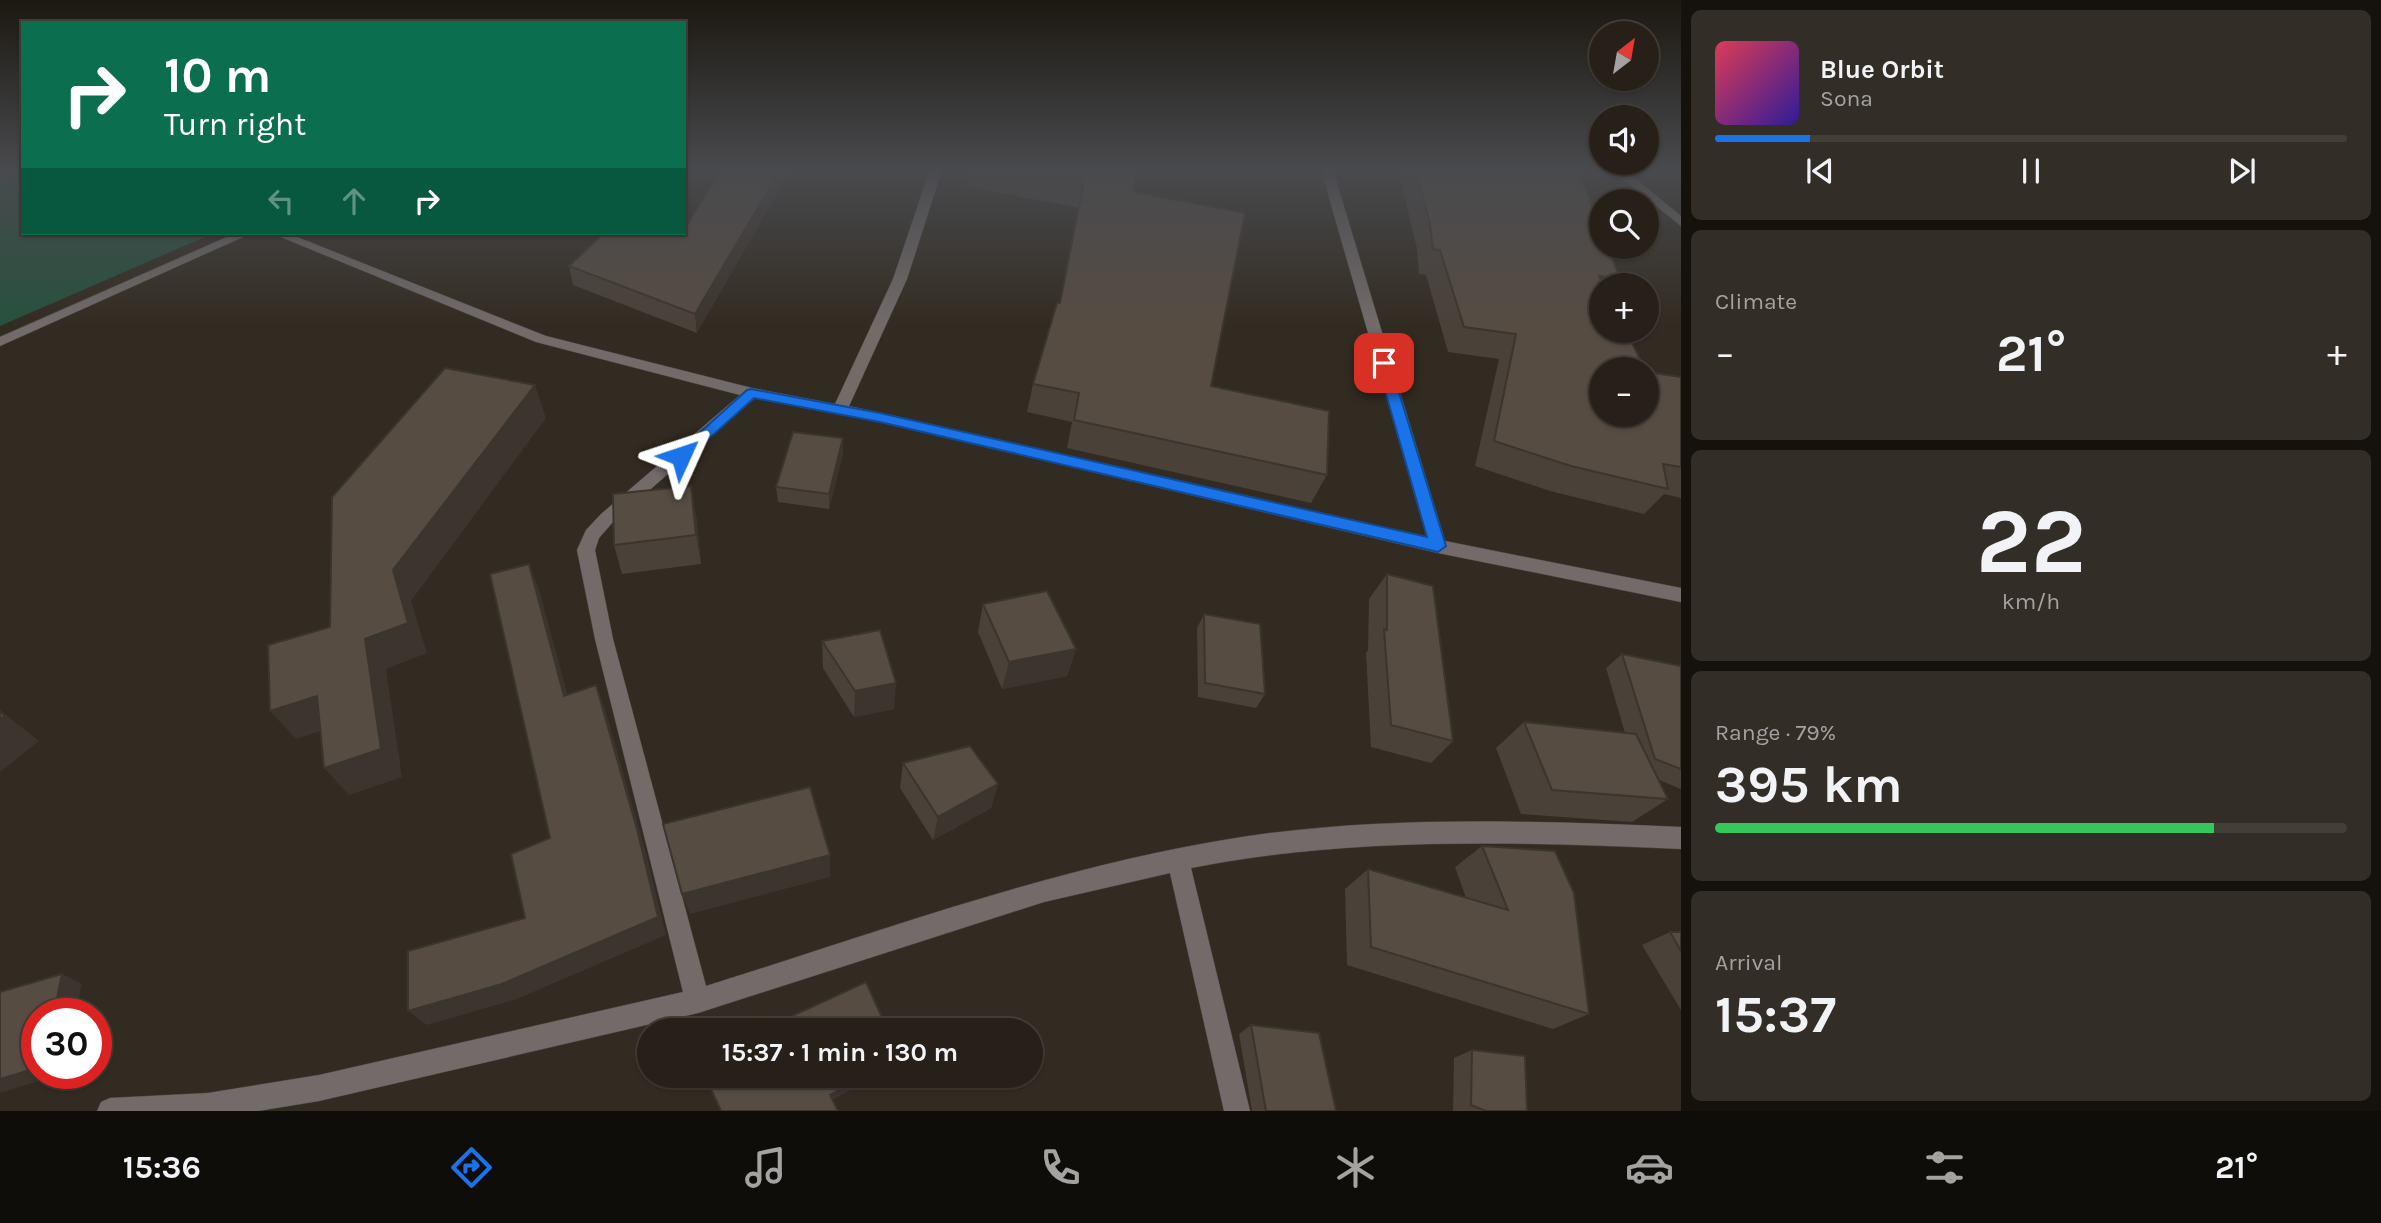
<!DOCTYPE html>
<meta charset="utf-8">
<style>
:root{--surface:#262019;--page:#322d26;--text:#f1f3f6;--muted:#a4a3a2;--line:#423e38;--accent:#1a73e8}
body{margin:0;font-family:Karla,sans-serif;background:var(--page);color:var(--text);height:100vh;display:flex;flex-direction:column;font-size:26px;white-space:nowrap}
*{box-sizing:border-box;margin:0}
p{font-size:23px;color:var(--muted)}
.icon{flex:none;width:38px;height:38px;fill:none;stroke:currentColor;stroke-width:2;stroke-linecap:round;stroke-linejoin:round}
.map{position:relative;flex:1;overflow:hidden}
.details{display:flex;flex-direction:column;gap:10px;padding:10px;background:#15120e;width:700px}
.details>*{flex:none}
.hud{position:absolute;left:21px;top:21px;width:665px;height:214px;border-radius:0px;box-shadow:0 2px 5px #0004,0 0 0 2px var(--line);background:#0b6e4f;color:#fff;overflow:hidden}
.needle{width:46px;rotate:31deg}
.controls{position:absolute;left:1589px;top:21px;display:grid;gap:14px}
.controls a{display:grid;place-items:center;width:70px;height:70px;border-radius:50%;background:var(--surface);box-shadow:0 2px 5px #0004,0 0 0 2px var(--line);font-size:35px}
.speed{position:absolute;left:21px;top:998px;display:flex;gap:14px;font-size:35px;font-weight:700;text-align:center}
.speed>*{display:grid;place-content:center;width:91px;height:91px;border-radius:50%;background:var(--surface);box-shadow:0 2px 5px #0004,0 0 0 2px var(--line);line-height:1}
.speed .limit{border:10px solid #d22;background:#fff;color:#111}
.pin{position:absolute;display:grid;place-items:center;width:60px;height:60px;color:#fff;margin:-30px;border-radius:14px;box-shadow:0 4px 10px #0006}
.me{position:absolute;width:77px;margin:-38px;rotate:48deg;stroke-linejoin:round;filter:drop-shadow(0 0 5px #0008)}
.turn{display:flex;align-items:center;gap:24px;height:147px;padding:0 28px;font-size:32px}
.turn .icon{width:91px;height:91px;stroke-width:2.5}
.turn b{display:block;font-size:49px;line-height:60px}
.lanes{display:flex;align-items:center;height:66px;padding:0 28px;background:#0003;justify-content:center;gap:35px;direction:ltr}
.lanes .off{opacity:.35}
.big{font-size:52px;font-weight:700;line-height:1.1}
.details .tile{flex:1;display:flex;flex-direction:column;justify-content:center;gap:10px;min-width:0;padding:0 24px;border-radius:10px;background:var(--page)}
.details .dial{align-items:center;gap:0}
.dial b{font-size:91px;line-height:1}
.song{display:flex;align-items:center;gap:21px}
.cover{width:84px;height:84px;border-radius:10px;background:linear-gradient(135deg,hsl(350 70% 55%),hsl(250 70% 35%))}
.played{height:7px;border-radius:4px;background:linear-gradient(90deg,var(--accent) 15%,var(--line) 15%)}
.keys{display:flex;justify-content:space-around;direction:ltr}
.heat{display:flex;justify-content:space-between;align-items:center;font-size:38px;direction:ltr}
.charge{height:10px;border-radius:5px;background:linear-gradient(90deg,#34c759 79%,var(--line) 0)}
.trip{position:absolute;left:637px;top:1018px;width:406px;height:70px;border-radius:35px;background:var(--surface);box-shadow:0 2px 5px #0004,0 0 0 2px var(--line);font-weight:700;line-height:70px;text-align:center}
.tabs{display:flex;height:112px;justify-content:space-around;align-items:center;background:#0f0d0a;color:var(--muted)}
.tabs .icon{width:49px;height:49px}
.tabs .active{color:var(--accent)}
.tabs b{font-size:32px;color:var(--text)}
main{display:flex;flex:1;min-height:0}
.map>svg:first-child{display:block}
.green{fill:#26513e}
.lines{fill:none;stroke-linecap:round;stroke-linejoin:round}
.minor-casing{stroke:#4c463c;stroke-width:1}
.minor{fill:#726b6a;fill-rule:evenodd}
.wall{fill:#4a4139}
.shaded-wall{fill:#3c352e}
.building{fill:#564c42;stroke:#3c352e;stroke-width:2}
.route{fill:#1a73e8;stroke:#114b97;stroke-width:2}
</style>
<main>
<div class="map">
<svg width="1681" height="1111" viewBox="0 0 1681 1111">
<rect width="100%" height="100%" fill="#322b21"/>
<path class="green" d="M 0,170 L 23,170 L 23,233 L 214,233 L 0,326 Z"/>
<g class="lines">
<g class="minor-casing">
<g id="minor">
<path d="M 930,170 L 942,170 L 907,279 L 849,406 L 1427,537 L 1321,170 L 1333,170 L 1445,541 L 1681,588 L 1681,602 L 1438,553 L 880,422 L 755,398 L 613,522 L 599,538 L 595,550 L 613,639 L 706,986 C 882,931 1059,865 1242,837 C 1387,815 1535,821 1681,827 L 1681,849 C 1517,842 1354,836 1191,868 L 1250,1111 L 1224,1111 L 1170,873 L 1044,902 L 698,1013 L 319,1101 L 258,1111 L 97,1111 L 101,1102 L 110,1098 L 208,1093 L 319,1075 L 683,992 L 595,639 L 577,550 L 586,530 L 601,514 L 740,395 L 536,342 L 271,233 L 287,233 L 546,336 L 752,388 L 835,404 L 893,279 Z"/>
<path d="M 1612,170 L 1625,170 L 1681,216 L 1681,226 Z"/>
<path d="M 236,233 L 252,233 L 0,346 L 0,337 Z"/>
</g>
</g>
<use href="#minor" class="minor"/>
</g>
<g class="wall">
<path d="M 968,170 L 1136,170 L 1133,192 L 1211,386 L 1327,475 L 1311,503 L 1067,448 L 1072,422 L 1027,412 L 1033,384 L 1060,303 L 1079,208 L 967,186 Z"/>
<path d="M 1398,170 L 1578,170 L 1620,279 L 1615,285 L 1601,285 L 1601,369 L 1681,377 L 1681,498 L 1664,494 L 1644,514 L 1550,491 L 1475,466 L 1499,359 L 1448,352 L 1426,275 L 1419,274 L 1417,249 Z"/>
<path d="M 688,223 L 697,333 L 573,285 L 569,266 Z"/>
<path d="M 843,453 L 829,509 L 778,502 L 776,487 Z"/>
<path d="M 696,515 L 701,564 L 622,574 L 614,545 Z"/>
<path d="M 1387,574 L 1453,741 L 1431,763 L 1371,747 L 1366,653 L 1368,650 L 1369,599 Z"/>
<path d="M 983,604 L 1076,649 L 1067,676 L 1002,689 L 978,632 Z"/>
<path d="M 1204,614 L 1265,694 L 1256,708 L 1198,697 L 1197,628 Z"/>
<path d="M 822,641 L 894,709 L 854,717 L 823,668 Z"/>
<path d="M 1622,654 L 1681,666 L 1681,789 L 1659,780 L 1668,799 L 1632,822 L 1521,814 L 1496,748 L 1524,722 L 1625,733 L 1606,668 Z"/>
<path d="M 903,763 L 998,784 L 991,808 L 933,840 L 900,788 Z"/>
<path d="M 1482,846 L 1589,1014 L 1553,1029 L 1347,965 L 1345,889 L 1368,869 L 1466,898 L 1455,867 Z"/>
<path d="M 1670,932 L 1681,932 L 1681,1010 L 1642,945 Z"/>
<path d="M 1251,1025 L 1336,1111 L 1252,1111 L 1239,1034 Z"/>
<path d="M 1472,1050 L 1527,1111 L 1453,1111 L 1454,1058 Z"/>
</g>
<g class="shaded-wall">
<path d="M 780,170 L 791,170 L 697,333 L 695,314 Z"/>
<path d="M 535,385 L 546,418 L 411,601 L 427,653 L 386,669 L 402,777 L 349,795 L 324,768 L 365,639 L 393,570 Z"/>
<path d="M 843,438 L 843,453 L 829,509 L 829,494 Z"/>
<path d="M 691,486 L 696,515 L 701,564 L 696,535 Z"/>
<path d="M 529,564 L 539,589 L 574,719 L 564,696 Z"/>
<path d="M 1076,649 L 1067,676 L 1002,689 L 1009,662 Z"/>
<path d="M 896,683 L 894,709 L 854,717 L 855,691 Z"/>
<path d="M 596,685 L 605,709 L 646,853 L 666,935 L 517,999 L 427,1025 L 408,1011 L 658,917 Z"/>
<path d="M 317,696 L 341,724 L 296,739 L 270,711 Z"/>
<path d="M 0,710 L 39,741 L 0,772 Z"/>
<path d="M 998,784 L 991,808 L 933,840 L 938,817 Z"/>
<path d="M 830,855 L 830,877 L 690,914 L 682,894 Z"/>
<path d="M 62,974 L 82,984 L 76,1013 L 54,1013 Z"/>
<path d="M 37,1068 L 37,1073 L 65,1073 L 0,1093 L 0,1079 Z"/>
<path d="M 866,1076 L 878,1076 L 830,1101 L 830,1095 Z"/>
</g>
<g class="building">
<path d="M 721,170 L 780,170 L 695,314 L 569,266 L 604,233 L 684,233 L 684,222 L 688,223 Z"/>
<path d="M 1027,170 L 1136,170 L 1133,192 L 1245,213 L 1211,386 L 1329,411 L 1327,475 L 1074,420 L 1079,393 L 1033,384 L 1057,303 L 1060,303 L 1084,181 Z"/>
<path d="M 1416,170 L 1578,170 L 1601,230 L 1601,247 L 1608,247 L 1620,279 L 1599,276 L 1603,285 L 1601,285 L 1601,331 L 1626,331 L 1645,369 L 1601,369 L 1601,415 L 1647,415 L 1647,372 L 1681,377 L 1681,467 L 1663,464 L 1668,489 L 1571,466 L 1494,441 L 1516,334 L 1464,327 L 1440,250 L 1433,249 L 1430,224 Z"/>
<path d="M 445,368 L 535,385 L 393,570 L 408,623 L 365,639 L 381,749 L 324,768 L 317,696 L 270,711 L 268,645 L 330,627 L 332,497 Z"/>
<path d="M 793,432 L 843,438 L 829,494 L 776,487 Z"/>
<path d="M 691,486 L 696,535 L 614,545 L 613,494 Z"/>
<path d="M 529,564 L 564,696 L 596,685 L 638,833 L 658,917 L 502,984 L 408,1011 L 408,951 L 525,918 L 511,854 L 550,838 L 490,574 Z"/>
<path d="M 1387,574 L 1433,586 L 1453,741 L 1391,725 L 1384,629 L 1387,630 Z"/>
<path d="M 1047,591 L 1076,649 L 1009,662 L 983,604 Z"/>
<path d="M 1204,614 L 1260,624 L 1265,694 L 1205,683 Z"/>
<path d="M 880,630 L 896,683 L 855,691 L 822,641 Z"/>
<path d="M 1622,654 L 1681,666 L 1681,769 L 1655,759 Z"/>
<path d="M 0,712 L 5,716 L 0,719 Z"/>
<path d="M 1524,722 L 1636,734 L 1668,799 L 1552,790 Z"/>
<path d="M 970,746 L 998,784 L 938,817 L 903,763 Z"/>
<path d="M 810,787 L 830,855 L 682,894 L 663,824 Z"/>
<path d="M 1482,846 L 1555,851 L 1574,893 L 1589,1014 L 1371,947 L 1368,869 L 1508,910 Z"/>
<path d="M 1670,932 L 1681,932 L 1681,951 Z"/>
<path d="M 62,974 L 54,1013 L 37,1013 L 37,1068 L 0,1079 L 0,992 Z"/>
<path d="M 866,982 L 888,1031 L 780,1031 L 777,1023 Z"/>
<path d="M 1251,1025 L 1319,1033 L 1336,1111 L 1266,1111 Z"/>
<path d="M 1472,1050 L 1525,1056 L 1527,1111 L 1486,1111 L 1471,1105 Z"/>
<path d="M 713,1076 L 866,1076 L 830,1095 L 838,1111 L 721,1111 L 707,1080 Z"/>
</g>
<linearGradient id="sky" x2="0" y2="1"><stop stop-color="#1c1812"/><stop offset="0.52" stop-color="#494a4e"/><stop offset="1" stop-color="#494a4e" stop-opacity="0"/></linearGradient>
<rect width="1681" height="326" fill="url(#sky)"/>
<path class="route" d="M 1384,359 L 1390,363 L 1446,546 L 1438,552 L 880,422 L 754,398 L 686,459 L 676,459 L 674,456 L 747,390 L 751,389 L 880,413 L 1427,537 L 1377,363 Z"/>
</svg>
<div class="controls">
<a><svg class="needle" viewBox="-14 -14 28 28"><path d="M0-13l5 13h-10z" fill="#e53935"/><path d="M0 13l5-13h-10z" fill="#a4a3a2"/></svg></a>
<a><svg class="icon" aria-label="sound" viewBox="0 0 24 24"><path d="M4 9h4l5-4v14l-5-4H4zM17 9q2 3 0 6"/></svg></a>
<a><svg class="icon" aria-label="search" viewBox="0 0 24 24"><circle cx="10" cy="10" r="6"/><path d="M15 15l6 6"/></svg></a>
<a>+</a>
<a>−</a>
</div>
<div class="speed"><div class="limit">30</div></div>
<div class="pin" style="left:1384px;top:363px;background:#d93025"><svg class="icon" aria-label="arrive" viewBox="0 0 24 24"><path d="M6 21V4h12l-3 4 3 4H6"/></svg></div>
<svg class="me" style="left:681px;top:456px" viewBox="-20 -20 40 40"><path d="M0-17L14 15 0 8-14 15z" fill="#1a73e8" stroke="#fff" stroke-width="4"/></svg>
<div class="trip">15:37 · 1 min · 130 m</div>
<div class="hud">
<div class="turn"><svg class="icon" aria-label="right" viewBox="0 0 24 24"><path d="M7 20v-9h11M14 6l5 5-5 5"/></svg><div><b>10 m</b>Turn right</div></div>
<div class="lanes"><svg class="icon off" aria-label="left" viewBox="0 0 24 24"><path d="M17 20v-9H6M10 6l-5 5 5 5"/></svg><svg class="icon off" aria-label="ahead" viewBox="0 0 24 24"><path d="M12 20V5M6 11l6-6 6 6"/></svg><svg class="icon" aria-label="right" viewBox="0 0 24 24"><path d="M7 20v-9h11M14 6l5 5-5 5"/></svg></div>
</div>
</div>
<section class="details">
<div class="tile">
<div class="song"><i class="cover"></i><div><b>Blue Orbit</b><p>Sona</p></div></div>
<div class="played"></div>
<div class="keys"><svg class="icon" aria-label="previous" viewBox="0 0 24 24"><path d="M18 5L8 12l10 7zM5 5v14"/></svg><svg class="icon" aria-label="pause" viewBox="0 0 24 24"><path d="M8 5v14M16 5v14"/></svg><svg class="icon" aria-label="next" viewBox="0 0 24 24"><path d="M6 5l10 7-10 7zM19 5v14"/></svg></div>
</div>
<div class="tile"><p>Climate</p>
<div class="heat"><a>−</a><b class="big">21°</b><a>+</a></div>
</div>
<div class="tile dial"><b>22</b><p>km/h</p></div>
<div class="tile"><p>Range · 79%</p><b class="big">395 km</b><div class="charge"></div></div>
<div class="tile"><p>Arrival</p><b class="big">15:37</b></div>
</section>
</main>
<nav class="tabs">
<b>15:36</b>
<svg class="icon active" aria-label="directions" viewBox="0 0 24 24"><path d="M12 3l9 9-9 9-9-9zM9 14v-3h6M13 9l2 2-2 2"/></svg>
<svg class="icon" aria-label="music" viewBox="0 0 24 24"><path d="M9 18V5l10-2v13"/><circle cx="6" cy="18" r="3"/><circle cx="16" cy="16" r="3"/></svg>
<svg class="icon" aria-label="phone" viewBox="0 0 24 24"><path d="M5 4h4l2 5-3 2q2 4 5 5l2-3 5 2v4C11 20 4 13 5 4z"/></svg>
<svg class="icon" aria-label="climate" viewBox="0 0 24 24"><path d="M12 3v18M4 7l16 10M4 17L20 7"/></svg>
<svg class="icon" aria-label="car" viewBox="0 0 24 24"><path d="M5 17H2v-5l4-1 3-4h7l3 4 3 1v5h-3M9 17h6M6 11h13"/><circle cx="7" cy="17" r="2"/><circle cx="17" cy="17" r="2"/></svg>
<svg class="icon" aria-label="filters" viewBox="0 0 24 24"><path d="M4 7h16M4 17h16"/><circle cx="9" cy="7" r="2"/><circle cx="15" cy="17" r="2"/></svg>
<b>21°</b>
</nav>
